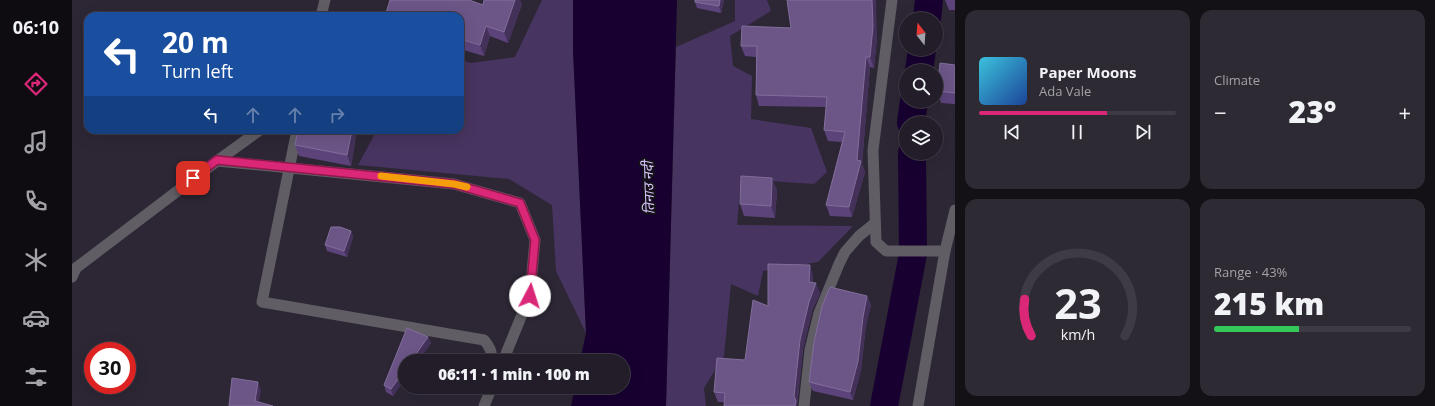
<!DOCTYPE html>
<meta charset="utf-8">
<style>
:root{--surface:#221d28;--page:#2e2a34;--text:#f1f3f6;--muted:#a2a2a8;--line:#3f3b45;--accent:#db2777}
body{margin:0;font-family:"Open Sans","Noto Sans Devanagari",sans-serif;background:var(--page);color:var(--text);height:100vh;display:flex;flex-direction:column;font-size:15px;white-space:nowrap}
*{box-sizing:border-box;margin:0}
p{font-size:13px;color:var(--muted)}
.icon{flex:none;width:22px;height:22px;fill:none;stroke:currentColor;stroke-width:2;stroke-linecap:round;stroke-linejoin:round}
.map{position:relative;flex:1;overflow:hidden}
.details{display:flex;flex-direction:column;gap:10px;padding:10px;background:#131016;width:480px}
.details>*{flex:none}
.hud{position:absolute;left:12px;top:12px;width:380px;height:122px;border-radius:12px;box-shadow:0 4px 16px #0002,0 0 0 1px var(--line);background:#1a4fa0;color:#fff;overflow:hidden}
.needle{width:26px;rotate:343deg}
.tools{position:absolute;left:827px;top:12px;display:grid;gap:8px}
.tools a{display:grid;place-items:center;width:44px;height:44px;border-radius:50%;background:var(--surface);box-shadow:0 4px 16px #0002,0 0 0 1px var(--line);font-size:20px}
.speed{position:absolute;left:12px;top:342px;display:flex;gap:8px;font-size:20px;font-weight:700;text-align:center}
.speed>*{display:grid;place-content:center;width:52px;height:52px;border-radius:50%;background:var(--surface);box-shadow:0 4px 16px #0002,0 0 0 1px var(--line);line-height:1}
.speed .limit{border:6px solid #d22;background:#fff;color:#111}
.pin{position:absolute;display:grid;place-items:center;width:34px;height:34px;color:#fff;margin:-17px;border-radius:8px;box-shadow:0 2px 6px #0006}
.me{position:absolute;width:44px;margin:-22px;rotate:5deg;stroke-linejoin:round;filter:drop-shadow(0 0 3px #0008)}
.turn{display:flex;align-items:center;gap:14px;height:84px;padding:0 12px;font-size:18px}
.turn .icon{width:52px;height:52px;stroke-width:2.5}
.turn b{display:block;font-size:28px;line-height:34px}
.lanes{display:flex;align-items:center;height:38px;padding:0 12px;background:#0003;justify-content:center;gap:20px;direction:ltr}
.lanes .off{opacity:.35}
.big{font-size:30px;font-weight:800;line-height:1.1}
.details .tile{flex:1;display:flex;flex-direction:column;justify-content:center;gap:6px;min-width:0;padding:0 14px;border-radius:12px;background:var(--page)}
.details .dial{align-items:center;gap:0}
.dial svg{height:104px;overflow:visible;fill:none;stroke:var(--line);stroke-width:7;stroke-linecap:round;text-anchor:middle}
.dial text{fill:var(--text);stroke:none}
.song{display:flex;align-items:center;gap:12px}
.cover{width:48px;height:48px;border-radius:6px;background:linear-gradient(135deg,hsl(190 70% 55%),hsl(220 70% 35%))}
.played{height:4px;border-radius:2px;background:linear-gradient(90deg,var(--accent) 65%,var(--line) 65%)}
.keys{display:flex;justify-content:space-around;direction:ltr}
.heat{display:flex;justify-content:space-between;align-items:center;font-size:22px;direction:ltr}
.charge{height:6px;border-radius:3px;background:linear-gradient(90deg,#34c759 43%,var(--line) 0)}
.details .tiles{flex:1;display:grid;gap:10px;grid-template-columns:repeat(2,1fr)}
.trip{position:absolute;left:326px;top:354px;width:232px;height:40px;border-radius:20px;background:var(--surface);box-shadow:0 4px 16px #0002,0 0 0 1px var(--line);font-weight:800;line-height:40px;text-align:center}
main{display:flex;flex:1;min-height:0}
.tab-bar{display:flex;flex-direction:column;width:72px;justify-content:space-around;align-items:center;background:#0e0c10;color:var(--muted)}
.tab-bar .icon{width:28px;height:28px}
.tab-bar .on{color:var(--accent)}
.tab-bar b{font-size:18px;color:var(--text)}
.map>svg:first-child{display:block}
.green{fill:#473460}
.water{fill:#180031}
.lines{fill:none;stroke-linecap:round;stroke-linejoin:round}
.canal{stroke:#180031;stroke-width:28}
.minor{stroke:#605d64;stroke-width:11}
.wall{fill:#5c447b}
.shaded-wall{fill:#43315a}
.building{fill:#6c5688;stroke:#816e9a}
.route-casing{stroke:#8e194d;stroke-width:10}
.route{stroke:#db2777;stroke-width:7}
.slow{stroke:#f59e0b;stroke-width:7}
.labels{text-anchor:middle;dominant-baseline:central;stroke-width:4;stroke-linejoin:round;paint-order:stroke}
.water-label{font-size:14px;font-style:italic;fill:#d8c3fa;stroke:#141218}
</style>
<main>
<nav class="tab-bar">
<b>06:10</b>
<svg class="icon on" aria-label="directions" viewBox="0 0 24 24"><path d="M12 3l9 9-9 9-9-9zM9 14v-3h6M13 9l2 2-2 2"/></svg>
<svg class="icon" aria-label="music" viewBox="0 0 24 24"><path d="M9 18V5l10-2v13"/><circle cx="6" cy="18" r="3"/><circle cx="16" cy="16" r="3"/></svg>
<svg class="icon" aria-label="phone" viewBox="0 0 24 24"><path d="M5 4h4l2 5-3 2q2 4 5 5l2-3 5 2v4C11 20 4 13 5 4z"/></svg>
<svg class="icon" aria-label="climate" viewBox="0 0 24 24"><path d="M12 3v18M4 7l16 10M4 17L20 7"/></svg>
<svg class="icon" aria-label="car" viewBox="0 0 24 24"><path d="M5 17H2v-5l4-1 3-4h7l3 4 3 1v5h-3M9 17h6M6 11h13"/><circle cx="7" cy="17" r="2"/><circle cx="17" cy="17" r="2"/></svg>
<svg class="icon" aria-label="filters" viewBox="0 0 24 24"><path d="M4 7h16M4 17h16"/><circle cx="9" cy="7" r="2"/><circle cx="15" cy="17" r="2"/></svg>
</nav>
<div class="map">
<svg width="883" height="406" viewBox="0 0 883 406">
<rect width="100%" height="100%" fill="#2d2735"/>
<g class="green">
<path d="M 470,0 L 501,0 L 501,50 L 514,333 L 484,271 L 480,205 L 437,179 L 286,165 L 305,130 L 388,130 L 388,60 L 399,63 L 443,57 Z"/>
<path d="M 663,0 L 695,0 L 699,11 L 658,36 L 661,66 L 680,76 L 679,119 L 739,128 L 755,172 L 742,184 L 669,179 L 665,225 L 781,226 L 746,262 L 691,271 L 686,296 L 659,284 L 652,356 L 632,388 L 634,406 L 594,406 L 604,47 L 663,21 Z"/>
</g>
<path class="water" d="M 501,0 L 605,0 L 594,406 L 499,406 L 503,387 L 551,387 L 551,361 L 508,361 L 514,333 L 501,50 Z"/>
<g class="lines">
<g class="canal">
<path d="M 855,19 L 857,0"/>
<path d="M 847,71 L 850,49"/>
<path d="M 839,123 L 842,101"/>
<path d="M 812,406 L 841,254 L 840,153"/>
</g>
<g class="minor">
<path d="M 820,0 L 801,150 L 804,242 L 814,251 L 873,251"/>
<path d="M 249,16 L 253,0"/>
<path d="M 225,130 L 190,302 L 412,340 C 417,346 421,352 419,361"/>
<path d="M 145,161 L 382,184 L 448,203 L 463,240 L 458,295 L 431,361"/>
<path d="M 0,277 L 4,268 L 145,161 L 188,130"/>
<path d="M 412,406 L 420,387"/>
<path d="M 732,406 L 738,350 L 747,313 L 767,264 L 773,252 L 787,236 L 803,223"/>
<path d="M 846,406 L 873,251 L 883,210"/>
</g>
</g>
<g class="wall">
<path d="M 623,0 L 652,0 L 649,13 L 625,8 L 623,2 Z"/>
<path d="M 873,0 L 883,0 L 883,10 L 877,10 Z"/>
<path d="M 450,4 L 436,43 L 418,36 L 412,56 L 388,49 L 388,16 L 411,5 Z"/>
<path d="M 805,37 L 802,68 L 798,67 L 790,164 L 793,172 L 780,217 L 758,216 L 754,205 L 770,142 L 756,141 L 752,130 L 754,107 L 687,106 L 684,95 L 684,57 L 673,56 L 669,46 Z"/>
<path d="M 883,65 L 883,104 L 869,103 L 865,91 Z"/>
<path d="M 285,130 L 279,166 L 227,156 L 223,145 Z"/>
<path d="M 705,190 L 703,218 L 672,216 L 668,204 Z"/>
<path d="M 279,231 L 281,237 L 275,257 L 255,251 L 253,245 Z"/>
<path d="M 741,275 L 741,283 L 748,293 L 740,311 L 731,349 L 725,406 L 652,406 L 652,402 L 646,402 L 642,392 L 673,360 L 696,306 Z"/>
<path d="M 795,296 L 799,305 L 794,325 L 789,370 L 781,400 L 741,391 L 737,382 Z"/>
<path d="M 335,328 L 356,337 L 359,343 L 346,361 L 333,361 L 333,379 L 321,396 L 314,392 L 312,385 Z"/>
</g>
<g class="shaded-wall">
<path d="M 443,0 L 448,0 L 450,4 L 436,43 L 432,32 Z"/>
<path d="M 648,0 L 652,0 L 649,13 L 647,6 Z"/>
<path d="M 800,0 L 804,0 L 805,37 L 802,68 L 798,57 Z"/>
<path d="M 414,26 L 418,36 L 412,56 L 408,45 Z"/>
<path d="M 794,57 L 798,67 L 790,164 L 793,172 L 780,217 L 777,207 L 785,160 Z"/>
<path d="M 280,130 L 285,130 L 279,166 L 275,155 Z"/>
<path d="M 700,178 L 705,190 L 703,218 L 699,206 Z"/>
<path d="M 279,231 L 281,237 L 275,257 L 272,251 Z"/>
<path d="M 738,265 L 741,275 L 741,291 L 737,282 Z"/>
<path d="M 744,283 L 748,293 L 740,311 L 731,349 L 725,406 L 723,406 L 722,396 L 728,340 L 737,302 Z"/>
<path d="M 795,296 L 799,305 L 794,325 L 789,370 L 781,400 L 778,392 L 791,317 Z"/>
<path d="M 356,337 L 359,343 L 346,361 L 339,361 Z"/>
<path d="M 333,370 L 333,379 L 321,396 L 319,389 Z"/>
<path d="M 186,382 L 189,391 L 186,406 L 183,401 Z"/>
</g>
<g class="building">
<path d="M 318,0 L 388,0 L 390,1 L 391,0 L 397,0 L 411,5 L 412,0 L 443,0 L 432,32 L 414,26 L 408,45 L 388,39 L 388,16 L 313,16 Z"/>
<path d="M 623,0 L 648,0 L 647,6 L 623,2 Z"/>
<path d="M 715,0 L 800,0 L 801,27 L 798,57 L 794,57 L 785,160 L 789,161 L 777,207 L 754,205 L 773,132 L 752,130 L 755,97 L 684,95 L 685,46 L 669,46 L 670,26 L 719,28 Z"/>
<path d="M 868,63 L 883,65 L 883,93 L 865,91 Z"/>
<path d="M 226,130 L 280,130 L 275,155 L 223,145 Z"/>
<path d="M 669,176 L 700,178 L 699,206 L 668,204 Z"/>
<path d="M 259,227 L 268,227 L 279,231 L 272,251 L 253,245 Z"/>
<path d="M 696,264 L 738,265 L 737,282 L 744,283 L 737,302 L 728,340 L 722,396 L 724,401 L 723,406 L 652,406 L 653,393 L 642,392 L 645,358 L 673,360 L 681,300 L 696,306 Z"/>
<path d="M 758,287 L 795,296 L 791,317 L 786,361 L 778,392 L 737,382 L 742,342 L 750,306 Z"/>
<path d="M 335,328 L 356,337 L 339,361 L 333,361 L 333,370 L 319,389 L 312,385 Z"/>
<path d="M 160,378 L 186,382 L 183,401 L 201,406 L 157,406 Z"/>
</g>
<g class="lines">
<g class="route-casing">
<path id="route" d="M 121,178 L 145,160 L 382,184 L 448,203 L 463,240 L 458,296"/>
</g>
<use href="#route" class="route"/>
<path class="slow" d="M 309,176 L 382,184 L 395,187"/>
</g>
<g class="labels">
<g class="water-label">
<text transform="translate(576 188) rotate(-92)">तिनाउ नदी</text>
</g>
</g>
</svg>
<div class="tools">
<a><svg class="needle" viewBox="-14 -14 28 28"><path d="M0-13l5 13h-10z" fill="#e53935"/><path d="M0 13l5-13h-10z" fill="#a2a2a8"/></svg></a>
<a><svg class="icon" aria-label="search" viewBox="0 0 24 24"><circle cx="10" cy="10" r="6"/><path d="M15 15l6 6"/></svg></a>
<a><svg class="icon" aria-label="layers" viewBox="0 0 24 24"><path d="M12 4l9 5-9 5-9-5zM3 14l9 5 9-5"/></svg></a>
</div>
<div class="speed"><div class="limit">30</div></div>
<div class="pin" style="left:121px;top:178px;background:#d93025"><svg class="icon" aria-label="arrive" viewBox="0 0 24 24"><path d="M6 21V4h12l-3 4 3 4H6"/></svg></div>
<svg class="me" style="left:458px;top:296px" viewBox="-20 -20 40 40"><circle r="19" fill="#fff"/><path d="M0-13L10 11 0 6-10 11z" fill="#db2777"/></svg>
<div class="trip">06:11 · 1 min · 100 m</div>
<div class="hud">
<div class="turn"><svg class="icon" aria-label="left" viewBox="0 0 24 24"><path d="M17 20v-9H6M10 6l-5 5 5 5"/></svg><div><b>20 m</b>Turn left</div></div>
<div class="lanes"><svg class="icon" aria-label="left" viewBox="0 0 24 24"><path d="M17 20v-9H6M10 6l-5 5 5 5"/></svg><svg class="icon off" aria-label="ahead" viewBox="0 0 24 24"><path d="M12 20V5M6 11l6-6 6 6"/></svg><svg class="icon off" aria-label="ahead" viewBox="0 0 24 24"><path d="M12 20V5M6 11l6-6 6 6"/></svg><svg class="icon off" aria-label="right" viewBox="0 0 24 24"><path d="M7 20v-9h11M14 6l5 5-5 5"/></svg></div>
</div>
</div>
<section class="details">
<div class="tiles">
<div class="tile">
<div class="song"><i class="cover"></i><div><b>Paper Moons</b><p>Ada Vale</p></div></div>
<div class="played"></div>
<div class="keys"><svg class="icon" aria-label="previous" viewBox="0 0 24 24"><path d="M18 5L8 12l10 7zM5 5v14"/></svg><svg class="icon" aria-label="pause" viewBox="0 0 24 24"><path d="M8 5v14M16 5v14"/></svg><svg class="icon" aria-label="next" viewBox="0 0 24 24"><path d="M6 5l10 7-10 7zM19 5v14"/></svg></div>
</div>
<div class="tile"><p>Climate</p>
<div class="heat"><a>−</a><b class="big">23°</b><a>+</a></div>
</div>
<div class="tile dial"><svg viewBox="0 0 100 80">
<path d="M14 69A42 42 0 1 1 86 69"/>
<path d="M14 69A42 42 0 0 1 9 41" stroke="#db2777"/>
<text x="50" y="56" font-size="32" font-weight="700">23</text>
<text x="50" y="72" font-size="11">km/h</text>
</svg></div>
<div class="tile"><p>Range · 43%</p><b class="big">215 km</b><div class="charge"></div></div>
</div>
</section>
</main>
